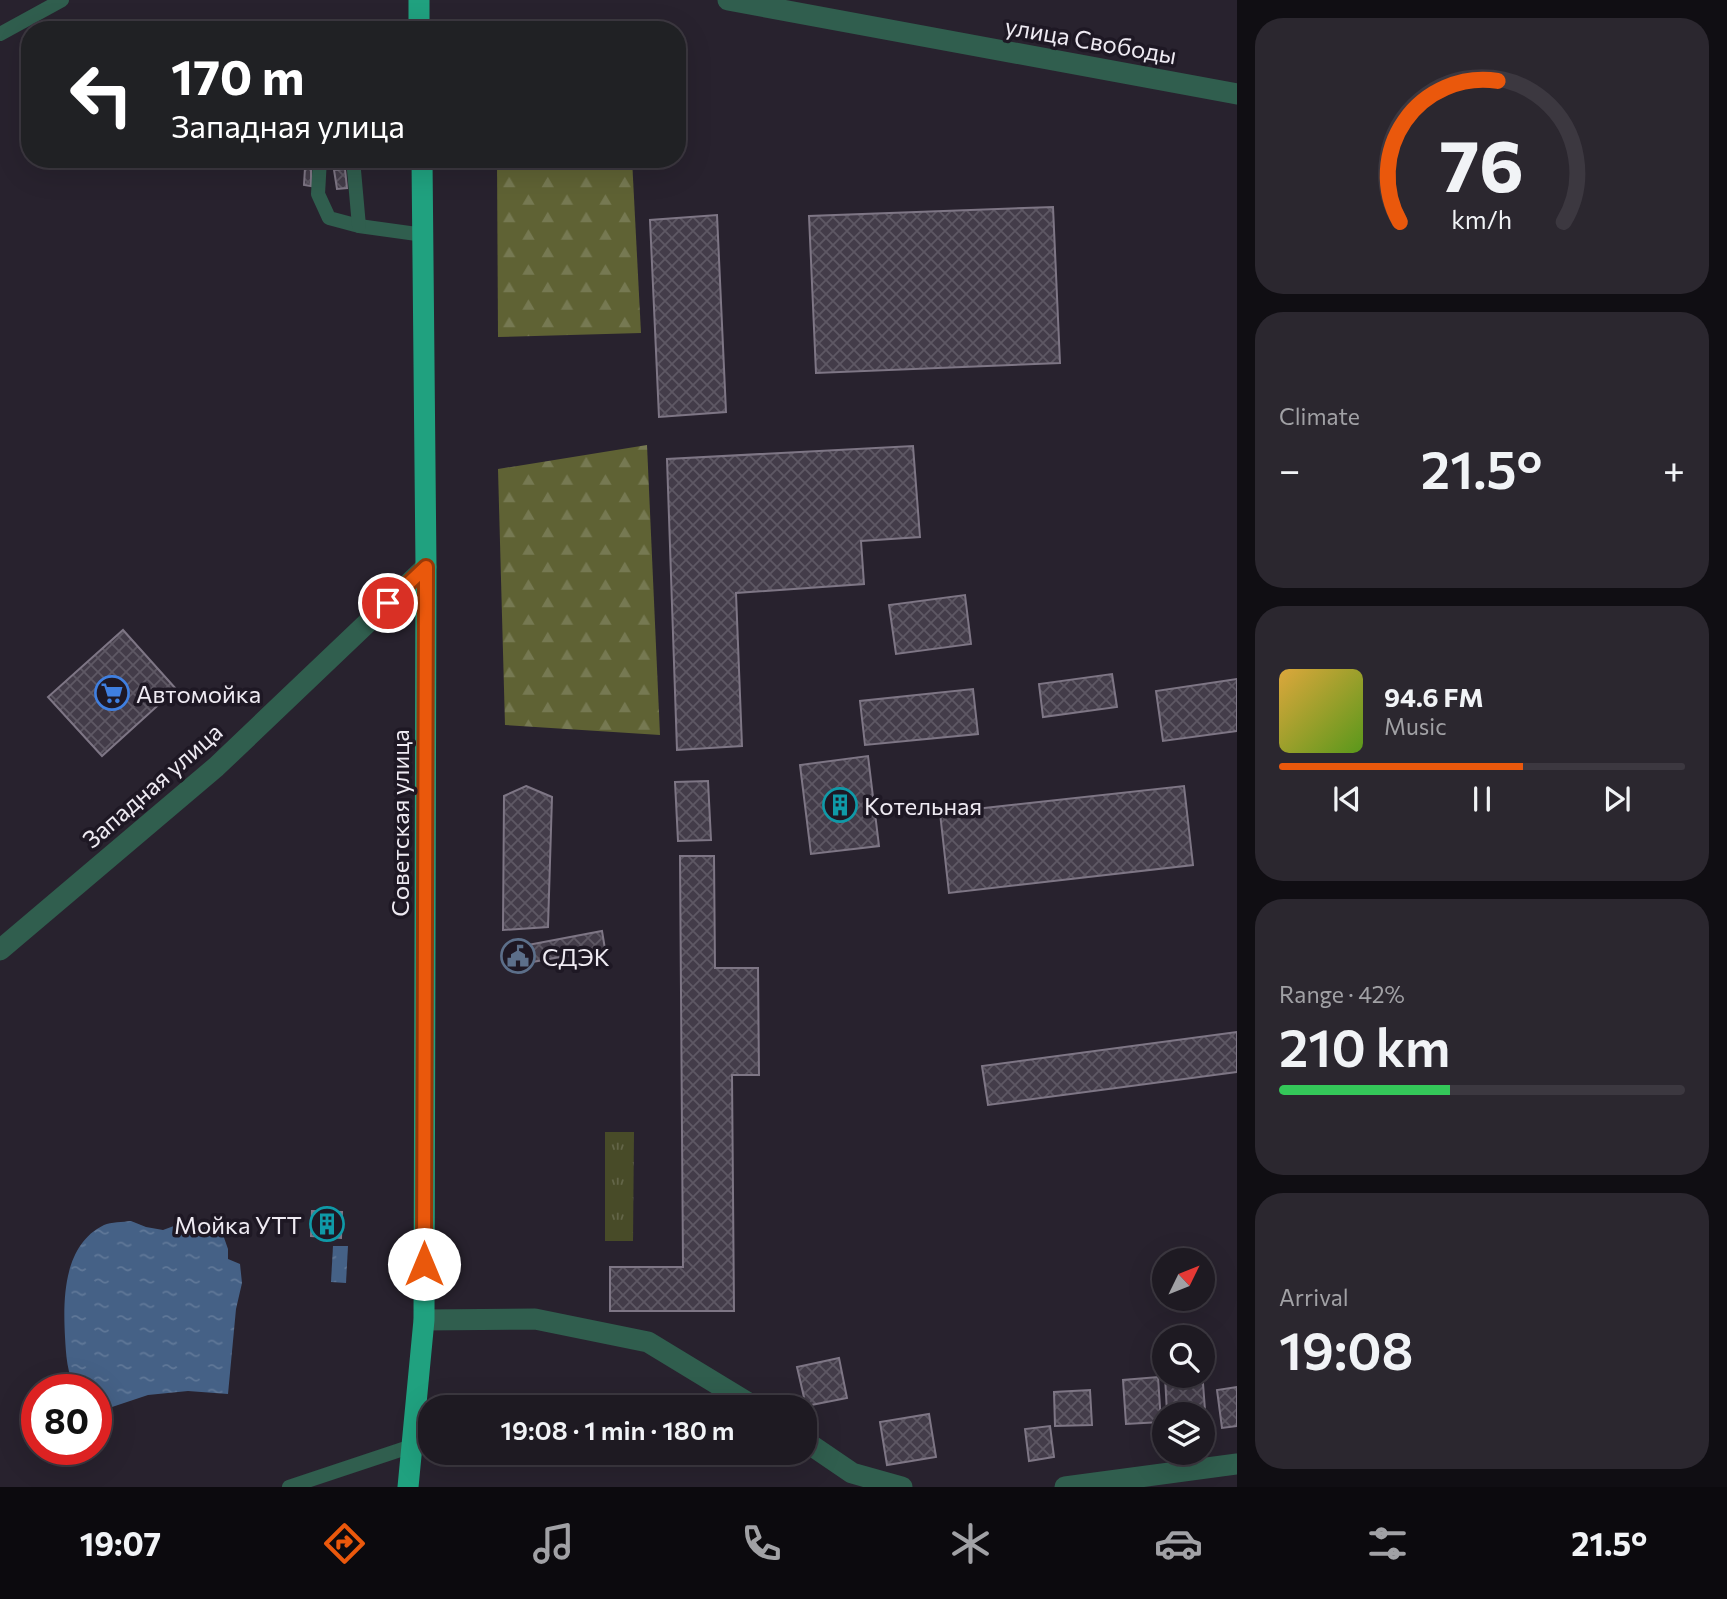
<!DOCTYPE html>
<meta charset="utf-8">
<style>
:root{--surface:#1e1a22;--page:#2b272f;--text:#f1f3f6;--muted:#a1a1a5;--line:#3c3840;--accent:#ea580c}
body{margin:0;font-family:Commissioner,sans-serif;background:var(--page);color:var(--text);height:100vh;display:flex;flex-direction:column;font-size:26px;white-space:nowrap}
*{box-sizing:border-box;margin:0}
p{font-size:23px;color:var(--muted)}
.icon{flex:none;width:38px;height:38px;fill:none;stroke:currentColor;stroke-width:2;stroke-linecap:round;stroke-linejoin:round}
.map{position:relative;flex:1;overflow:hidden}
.sheet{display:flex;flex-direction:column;gap:18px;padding:18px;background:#100e13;width:490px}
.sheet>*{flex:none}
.top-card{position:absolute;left:21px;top:21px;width:665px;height:147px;border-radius:28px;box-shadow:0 7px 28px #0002,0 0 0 2px var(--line);background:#202124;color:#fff;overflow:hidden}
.needle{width:46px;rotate:47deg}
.controls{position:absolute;left:1152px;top:1248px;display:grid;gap:14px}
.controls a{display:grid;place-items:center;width:63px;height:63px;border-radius:50%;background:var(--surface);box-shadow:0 7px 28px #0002,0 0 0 2px var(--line);font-size:35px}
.speed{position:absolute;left:21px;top:1374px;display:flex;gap:14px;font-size:35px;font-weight:700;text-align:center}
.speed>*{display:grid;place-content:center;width:91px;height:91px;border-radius:50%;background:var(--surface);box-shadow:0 7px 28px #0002,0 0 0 2px var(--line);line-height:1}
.speed .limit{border:10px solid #d22;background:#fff;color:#111}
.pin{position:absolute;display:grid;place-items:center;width:60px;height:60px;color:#fff;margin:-30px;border:4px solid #fff;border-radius:50%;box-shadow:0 2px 7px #0007}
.me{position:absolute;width:77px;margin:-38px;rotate:0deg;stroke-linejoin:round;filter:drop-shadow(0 0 5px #0008)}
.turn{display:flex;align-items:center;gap:24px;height:147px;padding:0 35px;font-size:32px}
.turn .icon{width:91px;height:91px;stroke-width:2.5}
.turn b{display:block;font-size:49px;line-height:60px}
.big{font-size:52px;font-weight:600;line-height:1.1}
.sheet .tile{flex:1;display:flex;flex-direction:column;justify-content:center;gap:10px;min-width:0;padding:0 24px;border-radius:28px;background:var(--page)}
.sheet .dial{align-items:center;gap:0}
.dial svg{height:182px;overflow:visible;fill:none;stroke:var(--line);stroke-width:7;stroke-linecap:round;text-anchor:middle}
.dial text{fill:var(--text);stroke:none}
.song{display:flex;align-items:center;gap:21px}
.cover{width:84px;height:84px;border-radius:10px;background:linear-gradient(135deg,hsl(40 70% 55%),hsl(90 70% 35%))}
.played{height:7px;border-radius:4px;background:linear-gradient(90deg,var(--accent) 60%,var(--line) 60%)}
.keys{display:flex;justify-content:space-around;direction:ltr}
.heat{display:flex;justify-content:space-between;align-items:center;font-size:38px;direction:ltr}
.charge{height:10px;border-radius:5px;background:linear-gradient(90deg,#34c759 42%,var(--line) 0)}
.trip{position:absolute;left:418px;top:1395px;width:399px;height:70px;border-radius:28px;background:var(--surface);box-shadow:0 7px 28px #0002,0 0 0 2px var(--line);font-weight:600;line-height:70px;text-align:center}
.dock{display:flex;height:112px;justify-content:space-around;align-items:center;background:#0c0a0e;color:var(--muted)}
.dock .icon{width:49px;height:49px}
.dock .selected{color:var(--accent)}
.dock b{font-size:32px;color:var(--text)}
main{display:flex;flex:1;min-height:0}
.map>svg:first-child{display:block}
.grass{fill:url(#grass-tufts)}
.forest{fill:url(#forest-firs)}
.water{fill:url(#water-ripples)}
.building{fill:url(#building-cross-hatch);stroke:#7e7685;stroke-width:2}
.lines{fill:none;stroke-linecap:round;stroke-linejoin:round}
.service{stroke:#305e4e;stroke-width:14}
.minor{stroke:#305e4e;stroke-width:21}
.tertiary{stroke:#305e4e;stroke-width:21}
.trunk{stroke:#20a17f;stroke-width:21}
.route-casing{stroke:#983908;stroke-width:18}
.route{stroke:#ea580c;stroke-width:12}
.labels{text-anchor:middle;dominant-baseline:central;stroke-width:7;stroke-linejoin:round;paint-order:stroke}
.street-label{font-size:24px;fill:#eeeaf2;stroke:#1e1824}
.poi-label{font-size:24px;fill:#eeeaf2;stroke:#1e1824;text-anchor:start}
</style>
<main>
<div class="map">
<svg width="1237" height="1487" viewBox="0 0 1237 1487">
<defs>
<pattern id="grass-tufts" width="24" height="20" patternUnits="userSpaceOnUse" patternTransform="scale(1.75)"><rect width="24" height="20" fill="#484b28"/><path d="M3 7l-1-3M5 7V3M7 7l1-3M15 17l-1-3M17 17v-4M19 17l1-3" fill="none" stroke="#636548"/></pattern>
<pattern id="forest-firs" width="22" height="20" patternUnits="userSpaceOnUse" patternTransform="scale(1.75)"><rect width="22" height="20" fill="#5f6234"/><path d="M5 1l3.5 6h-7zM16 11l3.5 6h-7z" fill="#767952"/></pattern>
<pattern id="water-ripples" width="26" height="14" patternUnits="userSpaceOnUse" patternTransform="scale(1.75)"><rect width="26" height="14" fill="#456186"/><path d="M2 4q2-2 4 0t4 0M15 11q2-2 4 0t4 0" fill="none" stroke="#607898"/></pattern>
<pattern id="building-cross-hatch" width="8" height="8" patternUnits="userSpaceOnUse" patternTransform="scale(1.75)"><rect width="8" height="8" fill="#433c49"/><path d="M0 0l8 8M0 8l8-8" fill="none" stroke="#5e5864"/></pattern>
</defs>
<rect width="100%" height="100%" fill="#28222e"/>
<path class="grass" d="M 605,1132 L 634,1132 L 633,1241 L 605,1241 Z"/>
<g class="forest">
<path d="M 497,159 L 632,159 L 641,333 L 498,337 Z"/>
<path d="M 647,445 L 660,735 L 505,725 L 498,469 Z"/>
</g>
<g class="water">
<path d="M 131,1221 L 146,1227 L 163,1230 L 182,1223 L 221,1229 L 228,1249 L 228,1259 L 240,1264 L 242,1283 L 236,1309 L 228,1394 L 188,1391 L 148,1395 L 103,1410 L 96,1408 L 96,1390 L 76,1389 C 67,1374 66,1355 65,1337 C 63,1299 63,1245 104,1225 C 111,1222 123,1222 131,1221 Z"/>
<path d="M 333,1246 L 348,1246 L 346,1283 L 331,1282 Z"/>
</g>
<g class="building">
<path d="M 305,168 L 311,168 L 311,186 L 304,185 Z"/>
<path d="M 345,169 L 347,188 L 337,189 L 334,170 Z"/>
<path d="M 1053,207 L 1060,363 L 816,373 L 809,216 Z"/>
<path d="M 717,215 L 726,412 L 659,417 L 650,220 Z"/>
<path d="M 913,446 L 920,537 L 861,541 L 864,584 L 736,593 L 742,746 L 677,750 L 667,459 Z"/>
<path d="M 965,595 L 971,644 L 896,654 L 889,605 Z"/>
<path d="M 123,630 L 176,689 L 102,756 L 48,697 Z"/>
<path d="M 1112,674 L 1117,707 L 1043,717 L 1039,684 Z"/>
<path d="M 1237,679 L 1237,731 L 1163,741 L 1156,691 Z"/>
<path d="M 973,689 L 978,734 L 865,745 L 860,701 Z"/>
<path d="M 868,756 L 879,846 L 811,854 L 800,765 Z"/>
<path d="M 708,781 L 711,840 L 678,841 L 675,782 Z"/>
<path d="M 526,786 L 552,797 L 548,927 L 503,930 L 504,796 Z"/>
<path d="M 1184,786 L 1193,865 L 949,893 L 940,813 Z"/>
<path d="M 680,856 L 714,856 L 715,968 L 758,968 L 759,1075 L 732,1075 L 734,1311 L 610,1311 L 610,1267 L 683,1267 Z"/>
<path d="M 602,931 L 605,949 L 510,966 L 507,949 Z"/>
<path d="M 1237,1032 L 1237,1072 L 988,1105 L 982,1066 Z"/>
<path d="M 312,1211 L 342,1212 L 341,1238 L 311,1236 Z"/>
<path d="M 839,1358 L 847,1398 L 806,1406 L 797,1367 Z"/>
<path d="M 1202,1370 L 1205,1410 L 1167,1413 L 1165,1376 L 1202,1376 Z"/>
<path d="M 1158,1377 L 1161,1422 L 1126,1424 L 1123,1380 Z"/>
<path d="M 1237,1387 L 1237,1426 L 1222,1428 L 1217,1390 Z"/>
<path d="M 1090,1390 L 1092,1425 L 1055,1426 L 1054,1392 Z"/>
<path d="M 929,1414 L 936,1457 L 887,1465 L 880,1422 Z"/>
<path d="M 1050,1426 L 1054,1457 L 1029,1461 L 1025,1429 Z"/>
</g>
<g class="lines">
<g class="service">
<path d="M 0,34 L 62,0"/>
<path d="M 320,159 L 318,194 L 329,218 L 359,226 L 424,235"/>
<path d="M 353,159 L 359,226"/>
<path d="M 289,1487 L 412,1446"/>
</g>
<g class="minor">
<path d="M 0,950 L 216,767 L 426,567"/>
<path d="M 424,1320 L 535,1319 L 648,1342 L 755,1407"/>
<path d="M 805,1441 L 852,1473 L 902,1487"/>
<path d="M 1065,1487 L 1237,1464"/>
</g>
<path class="tertiary" d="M 728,0 L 1237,94"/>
<g class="trunk">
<path d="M 419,0 L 419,30"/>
<path d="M 408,1487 L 424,1320 L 426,567 L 422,159"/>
</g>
</g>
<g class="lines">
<g class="route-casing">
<path id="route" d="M 388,603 L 426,567 L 424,1264"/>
</g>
<use href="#route" class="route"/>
</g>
<defs>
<g id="supermarket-ring" transform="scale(1.75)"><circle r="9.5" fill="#1e1824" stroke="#3f7fe0" stroke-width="1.5"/><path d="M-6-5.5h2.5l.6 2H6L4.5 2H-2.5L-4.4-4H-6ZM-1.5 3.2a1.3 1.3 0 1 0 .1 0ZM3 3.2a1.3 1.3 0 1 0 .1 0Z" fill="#3f7fe0"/></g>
<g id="building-ring" transform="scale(1.75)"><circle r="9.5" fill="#1e1824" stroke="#0f9aa8" stroke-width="1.5"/><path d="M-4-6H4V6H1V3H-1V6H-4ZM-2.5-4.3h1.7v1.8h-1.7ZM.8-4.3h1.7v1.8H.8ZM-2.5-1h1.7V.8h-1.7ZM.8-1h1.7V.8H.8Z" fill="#0f9aa8"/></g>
<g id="civic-ring" transform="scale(1.75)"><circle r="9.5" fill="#1e1824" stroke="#5c6f8a" stroke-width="1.5"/><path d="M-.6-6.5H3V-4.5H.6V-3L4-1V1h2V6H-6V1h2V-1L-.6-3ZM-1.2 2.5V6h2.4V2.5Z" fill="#5c6f8a"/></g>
</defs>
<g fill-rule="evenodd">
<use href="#supermarket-ring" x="112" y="693"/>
<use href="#building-ring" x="840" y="805"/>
<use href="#civic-ring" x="518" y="956"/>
<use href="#building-ring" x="327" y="1224"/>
</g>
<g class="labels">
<g class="street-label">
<text transform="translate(1091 40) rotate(10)">улица Свободы</text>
<text transform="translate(152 785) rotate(-41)">Западная улица</text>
<text transform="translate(399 823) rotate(-90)">Советская улица</text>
</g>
<g class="poi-label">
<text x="136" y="693">Автомойка</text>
<text x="864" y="805">Котельная</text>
<text x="542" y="956">СДЭК</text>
<text x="302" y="1224" text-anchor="end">Мойка УТТ</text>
</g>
</g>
</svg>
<div class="controls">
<a><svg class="needle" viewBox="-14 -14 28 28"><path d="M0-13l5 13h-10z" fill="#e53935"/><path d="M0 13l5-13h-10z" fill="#a1a1a5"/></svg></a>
<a><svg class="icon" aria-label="search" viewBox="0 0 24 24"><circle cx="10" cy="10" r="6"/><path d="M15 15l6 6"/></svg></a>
<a><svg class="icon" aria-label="layers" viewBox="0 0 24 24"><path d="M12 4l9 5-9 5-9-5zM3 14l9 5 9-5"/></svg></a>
</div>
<div class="speed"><div class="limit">80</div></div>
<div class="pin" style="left:388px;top:603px;background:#d93025"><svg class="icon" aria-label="arrive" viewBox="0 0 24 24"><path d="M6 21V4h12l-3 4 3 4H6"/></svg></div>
<svg class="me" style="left:424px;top:1264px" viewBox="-20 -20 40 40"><circle r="19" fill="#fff"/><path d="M0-13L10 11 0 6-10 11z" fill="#ea580c"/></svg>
<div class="trip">19:08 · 1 min · 180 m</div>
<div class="top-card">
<div class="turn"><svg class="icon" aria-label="left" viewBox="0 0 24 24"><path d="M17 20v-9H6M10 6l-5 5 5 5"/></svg><div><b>170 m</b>Западная улица</div></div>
</div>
</div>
<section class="sheet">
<div class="tile dial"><svg viewBox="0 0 100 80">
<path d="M14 69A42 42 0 1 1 86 69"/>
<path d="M14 69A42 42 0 0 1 57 7" stroke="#ea580c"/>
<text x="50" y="56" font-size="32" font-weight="700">76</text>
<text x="50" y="72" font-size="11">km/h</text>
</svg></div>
<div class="tile"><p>Climate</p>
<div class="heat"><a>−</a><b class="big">21.5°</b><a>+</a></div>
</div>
<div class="tile">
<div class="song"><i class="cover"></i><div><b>94.6 FM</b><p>Music</p></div></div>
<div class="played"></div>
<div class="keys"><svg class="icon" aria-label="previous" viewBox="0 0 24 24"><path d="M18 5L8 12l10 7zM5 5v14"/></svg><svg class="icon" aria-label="pause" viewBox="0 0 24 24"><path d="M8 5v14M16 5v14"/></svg><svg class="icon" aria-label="next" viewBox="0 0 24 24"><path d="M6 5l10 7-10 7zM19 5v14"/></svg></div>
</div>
<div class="tile"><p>Range · 42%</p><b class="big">210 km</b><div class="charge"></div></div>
<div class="tile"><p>Arrival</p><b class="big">19:08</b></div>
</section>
</main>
<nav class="dock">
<b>19:07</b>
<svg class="icon selected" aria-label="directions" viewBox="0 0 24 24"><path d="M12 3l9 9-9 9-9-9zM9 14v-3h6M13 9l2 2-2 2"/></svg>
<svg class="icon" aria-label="music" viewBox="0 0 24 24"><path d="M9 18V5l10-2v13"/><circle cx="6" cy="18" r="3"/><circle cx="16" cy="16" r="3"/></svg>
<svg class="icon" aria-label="phone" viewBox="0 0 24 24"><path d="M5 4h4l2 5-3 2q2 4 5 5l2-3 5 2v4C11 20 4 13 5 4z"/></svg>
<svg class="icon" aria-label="climate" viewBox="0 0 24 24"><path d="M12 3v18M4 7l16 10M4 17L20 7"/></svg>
<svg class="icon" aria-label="car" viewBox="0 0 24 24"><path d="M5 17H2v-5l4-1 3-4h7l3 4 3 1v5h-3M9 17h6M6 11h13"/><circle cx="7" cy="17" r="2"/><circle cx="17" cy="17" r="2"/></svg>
<svg class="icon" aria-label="filters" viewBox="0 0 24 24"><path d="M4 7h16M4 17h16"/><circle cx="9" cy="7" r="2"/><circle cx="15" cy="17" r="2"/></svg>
<b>21.5°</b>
</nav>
